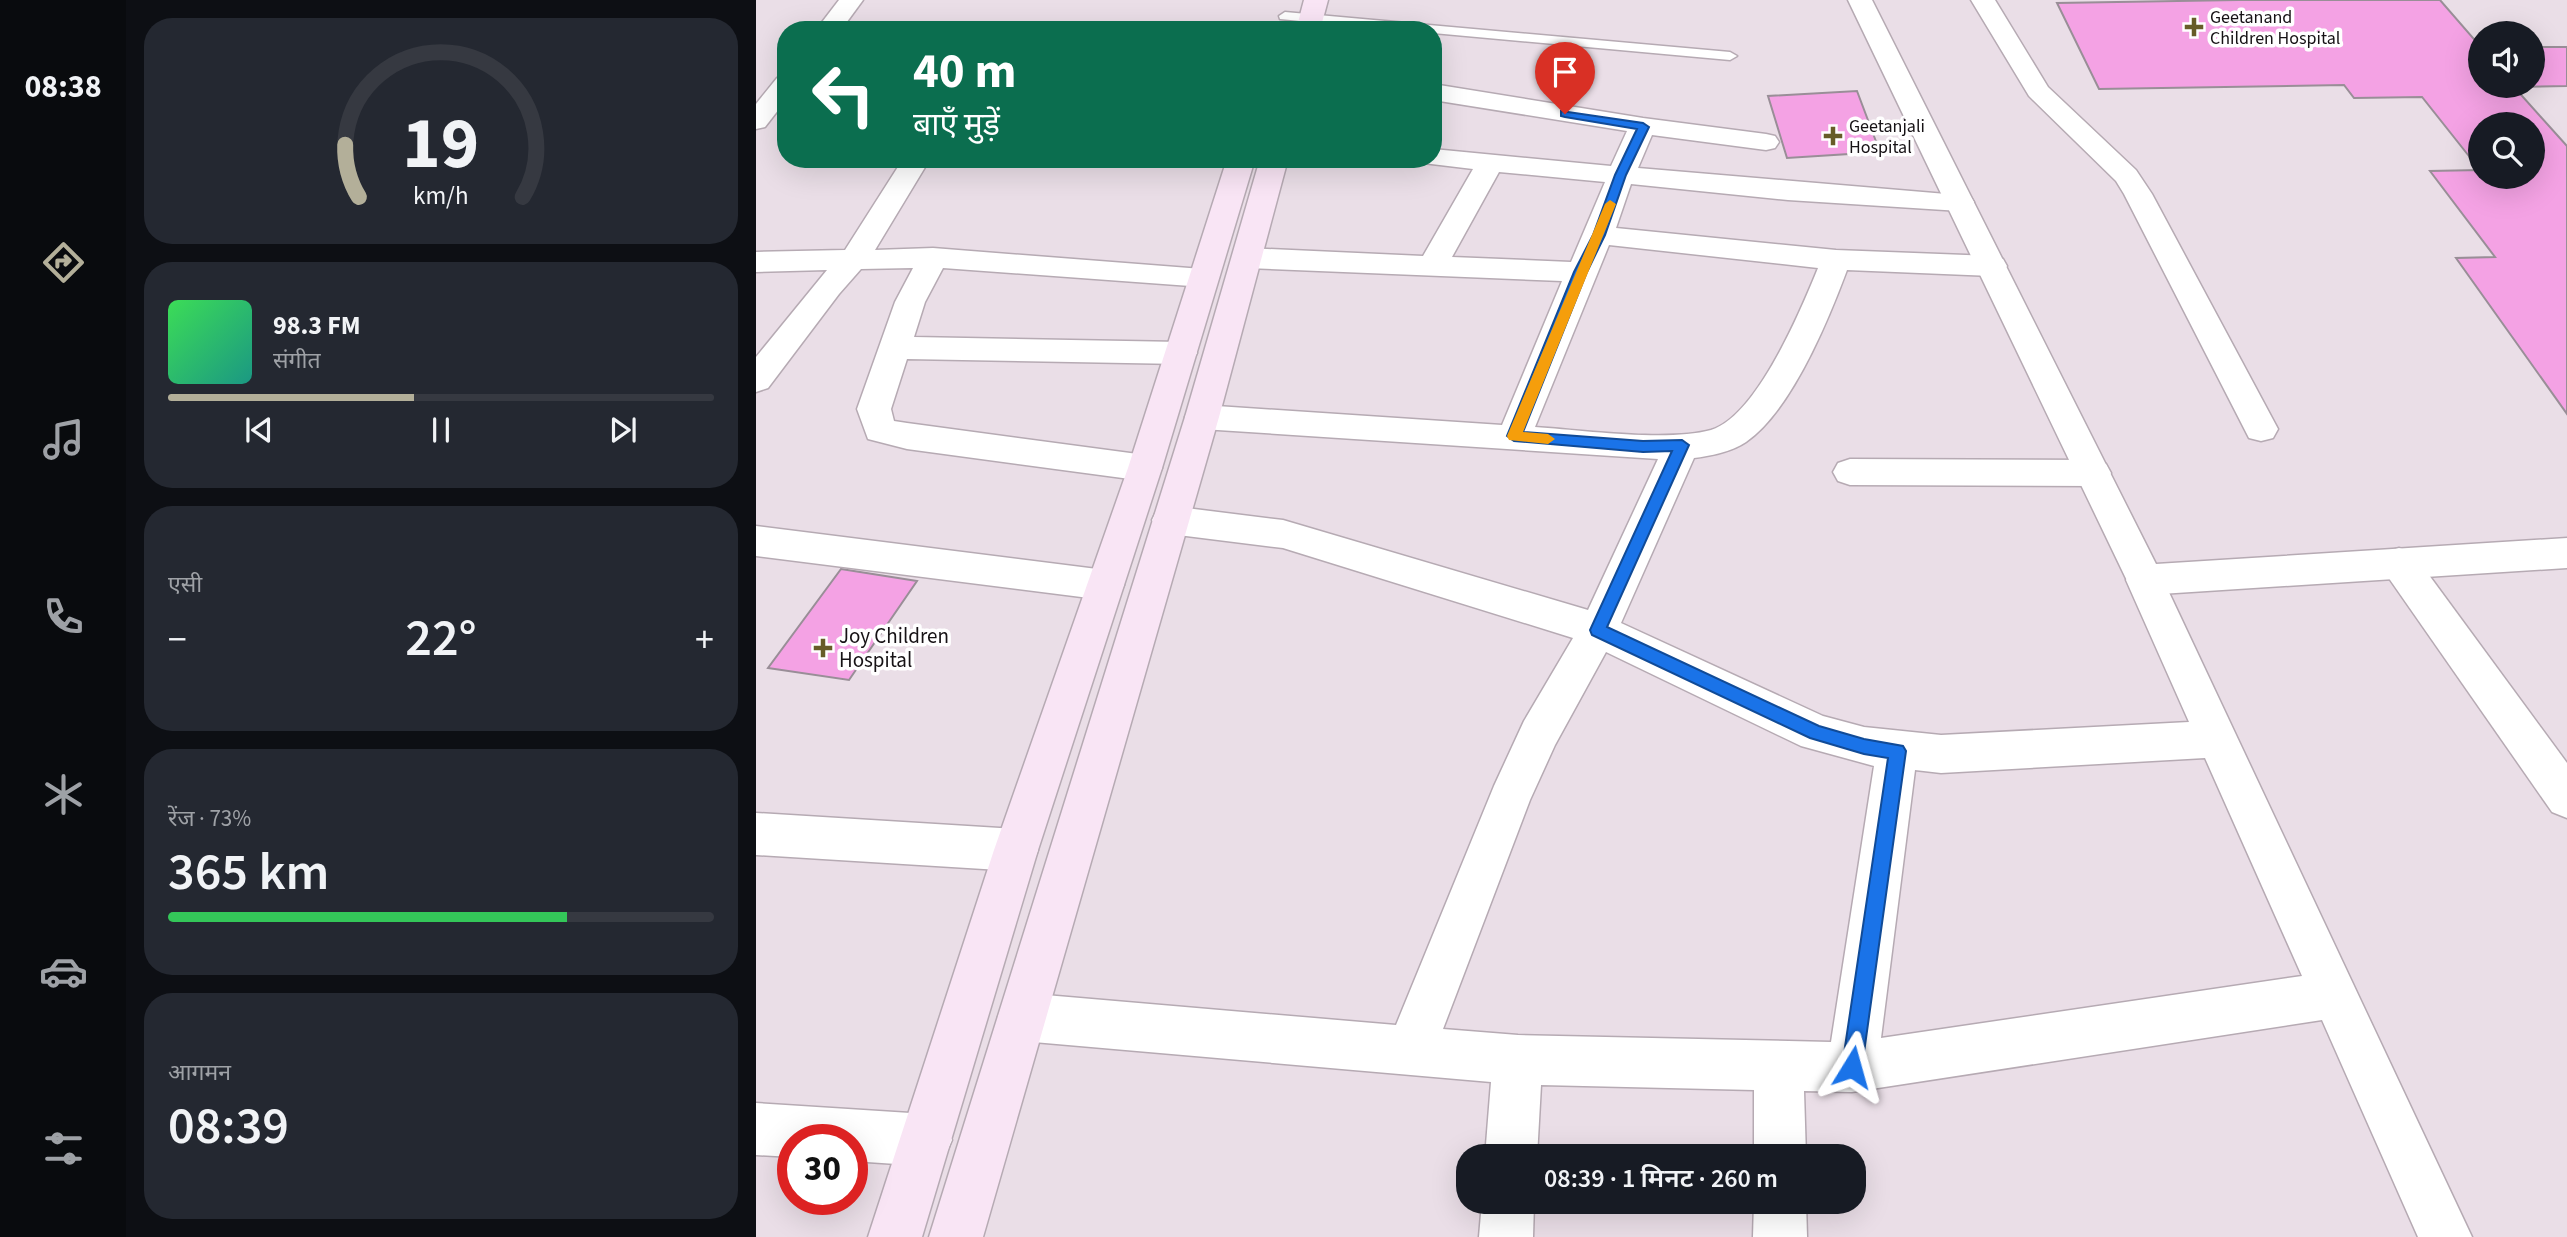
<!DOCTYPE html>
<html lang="hi">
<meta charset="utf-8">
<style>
:root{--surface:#171b24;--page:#242831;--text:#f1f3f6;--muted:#9ea1a6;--line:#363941;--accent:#b3af99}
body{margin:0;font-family:"Source Sans 3","Noto Sans Devanagari",sans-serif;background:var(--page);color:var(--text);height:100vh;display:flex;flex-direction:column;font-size:26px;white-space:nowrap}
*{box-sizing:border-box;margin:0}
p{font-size:23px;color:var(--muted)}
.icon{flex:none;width:38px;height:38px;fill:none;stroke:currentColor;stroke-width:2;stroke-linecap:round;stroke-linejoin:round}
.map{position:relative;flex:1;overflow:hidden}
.panel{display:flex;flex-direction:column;gap:18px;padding:18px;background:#0d0f14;width:630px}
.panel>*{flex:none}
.hud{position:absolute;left:21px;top:21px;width:665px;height:147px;border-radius:28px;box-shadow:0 7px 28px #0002;background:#0b6e4f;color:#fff;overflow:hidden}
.fabs{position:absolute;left:1712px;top:21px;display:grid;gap:14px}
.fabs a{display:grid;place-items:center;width:77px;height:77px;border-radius:50%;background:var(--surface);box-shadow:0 7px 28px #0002;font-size:35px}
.speed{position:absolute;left:21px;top:1124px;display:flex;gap:14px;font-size:35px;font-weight:700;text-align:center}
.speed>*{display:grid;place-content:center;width:91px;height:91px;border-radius:50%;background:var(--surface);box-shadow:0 7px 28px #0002;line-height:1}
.speed .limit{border:10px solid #d22;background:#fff;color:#111}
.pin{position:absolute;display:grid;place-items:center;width:60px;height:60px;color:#fff;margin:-72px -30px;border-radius:50% 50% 50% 0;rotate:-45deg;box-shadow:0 0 7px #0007}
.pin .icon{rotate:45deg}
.me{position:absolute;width:77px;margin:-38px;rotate:8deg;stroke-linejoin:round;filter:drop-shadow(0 0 5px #0008)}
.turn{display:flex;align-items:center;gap:24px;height:147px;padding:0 21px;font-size:32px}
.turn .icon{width:91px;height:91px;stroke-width:2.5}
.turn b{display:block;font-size:49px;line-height:60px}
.big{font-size:52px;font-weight:600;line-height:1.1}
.panel .card{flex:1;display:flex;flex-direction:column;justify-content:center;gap:10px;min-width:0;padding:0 24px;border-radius:28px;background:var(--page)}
.panel .dial{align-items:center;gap:0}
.dial svg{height:182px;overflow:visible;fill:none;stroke:var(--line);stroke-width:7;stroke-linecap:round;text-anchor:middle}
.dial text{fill:var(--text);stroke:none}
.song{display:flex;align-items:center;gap:21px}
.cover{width:84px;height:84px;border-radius:10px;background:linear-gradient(135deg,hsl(130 70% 55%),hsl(170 70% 35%))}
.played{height:7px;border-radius:4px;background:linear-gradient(90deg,var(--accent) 45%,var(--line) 45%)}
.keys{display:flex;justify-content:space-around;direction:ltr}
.heat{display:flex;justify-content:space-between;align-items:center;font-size:38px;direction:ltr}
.charge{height:10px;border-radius:5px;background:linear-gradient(90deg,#34c759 73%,var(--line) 0)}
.trip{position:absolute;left:700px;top:1144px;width:410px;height:70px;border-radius:28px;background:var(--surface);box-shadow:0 7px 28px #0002;font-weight:600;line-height:70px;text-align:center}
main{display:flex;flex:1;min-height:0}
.tabs{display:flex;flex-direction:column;width:126px;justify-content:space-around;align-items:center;background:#090b0e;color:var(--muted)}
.tabs .icon{width:49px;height:49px}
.tabs .on{color:var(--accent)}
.tabs b{font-size:32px;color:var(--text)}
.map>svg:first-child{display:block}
.building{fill:#f4a2e4;stroke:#998e97;stroke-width:2}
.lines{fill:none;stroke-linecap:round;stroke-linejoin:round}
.service-casing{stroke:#b6aab3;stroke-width:3}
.minor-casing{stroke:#b6aab3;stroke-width:3}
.tertiary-casing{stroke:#b6aab3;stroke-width:3}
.secondary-casing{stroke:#b6aab3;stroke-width:3}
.service{fill:#fff;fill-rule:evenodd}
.minor{fill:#fff;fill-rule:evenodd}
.tertiary{fill:#fff;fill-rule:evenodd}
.secondary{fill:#f9e5f5;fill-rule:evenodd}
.route{fill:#1a73e8;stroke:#114b97;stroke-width:2}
.slow{fill:#f59e0b}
.poi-dot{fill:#675c28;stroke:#fff;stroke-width:2.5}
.labels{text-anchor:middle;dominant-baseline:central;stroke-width:7;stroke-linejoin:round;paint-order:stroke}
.far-poi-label{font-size:18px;fill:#161215;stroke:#fff;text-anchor:start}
.poi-label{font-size:21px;fill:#161215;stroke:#fff;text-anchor:start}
</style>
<main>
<nav class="tabs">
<b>08:38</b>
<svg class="icon on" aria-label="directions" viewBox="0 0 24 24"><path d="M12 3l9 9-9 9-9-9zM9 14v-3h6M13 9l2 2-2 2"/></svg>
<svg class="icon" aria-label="music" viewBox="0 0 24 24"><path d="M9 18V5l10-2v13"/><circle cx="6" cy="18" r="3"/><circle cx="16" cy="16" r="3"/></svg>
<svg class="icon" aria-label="phone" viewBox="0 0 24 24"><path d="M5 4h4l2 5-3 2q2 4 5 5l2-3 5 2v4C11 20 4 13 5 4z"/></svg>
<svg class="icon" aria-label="climate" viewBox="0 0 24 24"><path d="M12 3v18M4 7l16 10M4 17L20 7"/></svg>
<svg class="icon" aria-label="car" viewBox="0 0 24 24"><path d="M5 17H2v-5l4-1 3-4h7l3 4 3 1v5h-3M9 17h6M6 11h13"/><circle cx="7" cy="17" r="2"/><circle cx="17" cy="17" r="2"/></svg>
<svg class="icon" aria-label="filters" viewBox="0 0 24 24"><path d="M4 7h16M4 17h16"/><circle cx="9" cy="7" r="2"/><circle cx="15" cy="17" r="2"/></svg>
</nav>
<section class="panel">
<div class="card dial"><svg viewBox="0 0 100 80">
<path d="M14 69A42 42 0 1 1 86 69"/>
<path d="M14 69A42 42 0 0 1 8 46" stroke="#b3af99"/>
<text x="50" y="56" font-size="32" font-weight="700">19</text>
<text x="50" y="72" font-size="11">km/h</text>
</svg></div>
<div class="card">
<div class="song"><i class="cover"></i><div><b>98.3 FM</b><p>संगीत</p></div></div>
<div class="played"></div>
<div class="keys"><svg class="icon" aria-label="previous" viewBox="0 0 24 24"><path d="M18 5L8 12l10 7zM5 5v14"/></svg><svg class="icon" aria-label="pause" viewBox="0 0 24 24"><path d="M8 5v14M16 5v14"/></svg><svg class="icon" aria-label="next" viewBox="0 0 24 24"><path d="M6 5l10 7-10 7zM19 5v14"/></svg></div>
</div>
<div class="card"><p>एसी</p>
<div class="heat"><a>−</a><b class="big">22°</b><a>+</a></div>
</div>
<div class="card"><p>रेंज · 73%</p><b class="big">365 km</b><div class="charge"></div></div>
<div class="card"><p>आगमन</p><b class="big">08:39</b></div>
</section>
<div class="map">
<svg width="1811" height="1237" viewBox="0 0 1811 1237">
<rect width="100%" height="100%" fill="#eadee7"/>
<g class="building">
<path d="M 1482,0 L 1684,0 L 1724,46 L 1724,86 L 1776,86 L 1776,47 L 1811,47 L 1811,86 L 1758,87 L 1811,146 L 1811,414 L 1700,258 L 1739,257 L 1674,171 L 1724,170 L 1724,177 L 1776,177 L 1776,124 L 1724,124 L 1724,170 L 1666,97 L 1598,98 L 1588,85 L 1343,89 L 1301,3 Z"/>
<path d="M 1101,91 L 1124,152 L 1031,158 L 1012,96 Z"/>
<path d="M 85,569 L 161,581 L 93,680 L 12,668 Z"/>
</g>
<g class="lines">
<g class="service-casing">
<path id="service" d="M 529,12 L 974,52 L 981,56 L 974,60 L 677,33 L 677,30 L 638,30 L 524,19 L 523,16 Z"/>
</g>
<g class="minor-casing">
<g id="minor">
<path d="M 83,0 L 107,0 L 85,30 L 60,30 Z"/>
<path d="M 1215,0 L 1239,0 L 1292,87 L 1380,170 L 1396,194 L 1522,429 L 1517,438 L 1505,441 L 1493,438 L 1368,194 L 1360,181 L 1273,96 Z"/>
<path d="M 30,75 L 30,100 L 9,127 L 0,129 L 0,104 L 21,78 Z"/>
<path d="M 677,84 L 887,118 L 1010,134 L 1019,136 L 1023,142 L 1019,148 L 1010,150 L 896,135 L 882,168 L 1214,196 L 1218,202 L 1214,208 L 1204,211 L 1032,200 L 875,184 L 860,228 L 1080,250 L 1236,256 L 1247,259 L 1251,266 L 1247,273 L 1236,276 L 1091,270 C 1072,321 1035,411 990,442 C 975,452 954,456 938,458 L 865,623 L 1067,716 L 1108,727 L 1185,735 L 1433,722 L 1370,580 L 1376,569 L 1389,565 L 1402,569 L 1716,1237 L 1662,1237 L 1566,1020 L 1096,1092 L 1048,1091 L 1050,1157 L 998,1157 L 998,1090 L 785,1085 L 781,1157 L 729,1157 L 735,1082 L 266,1041 L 249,1034 L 242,1017 L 249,1000 L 266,993 L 640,1025 L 738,786 L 768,721 L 817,638 L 527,548 L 414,534 L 401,530 L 396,520 L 401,510 L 414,506 L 527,520 L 832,610 L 902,459 L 446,429 L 434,426 L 429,417 L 434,408 L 446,405 L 746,425 L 806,281 L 491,268 L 481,265 L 476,258 L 481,251 L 491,248 L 667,256 L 717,169 L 667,163 L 665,159 L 677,159 L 677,149 L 855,166 L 871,131 L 677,100 ZM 743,172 L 849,182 L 815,262 L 696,257 ZM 853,245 L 1062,268 C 1045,310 1001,416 955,430 C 911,442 826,430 779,427 ZM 850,652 L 1045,746 L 1118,766 L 1075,1042 L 762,1035 L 687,1029 L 774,800 L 799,745 ZM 1449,758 L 1546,976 L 1125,1038 L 1159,770 L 1185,773 Z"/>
<path d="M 147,159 L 174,159 L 119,250 L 177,248 L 459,270 L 463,277 L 459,284 L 448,287 L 187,268 L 169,302 L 158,337 L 425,342 L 436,345 L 441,353 L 436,361 L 425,364 L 151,359 L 135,409 L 138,421 L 151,423 L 389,455 L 401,459 L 406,468 L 401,477 L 389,481 L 151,449 L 112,439 L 101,409 L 139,302 L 157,268 L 105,269 L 83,294 L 12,388 L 0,392 L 0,357 L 71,270 L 0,272 L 0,252 L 89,250 Z"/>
<path d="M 1094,459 L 1338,460 L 1350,464 L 1355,473 L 1350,482 L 1338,486 L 1094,485 L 1082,481 L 1077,472 L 1082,463 Z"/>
<path d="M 0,526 L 349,570 L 362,574 L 368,585 L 362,596 L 349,600 L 0,556 Z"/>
<path d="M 1643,548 L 1656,552 L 1811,763 L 1811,818 L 1796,812 L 1630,574 L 1624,563 L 1630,552 Z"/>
<path d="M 0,813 L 260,829 L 276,835 L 282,850 L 276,865 L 260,871 L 0,855 Z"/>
<path d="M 0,1103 L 170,1114 L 188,1122 L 196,1140 L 188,1158 L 170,1166 L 96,1161 L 96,1139 L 37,1139 L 37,1157 L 0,1155 Z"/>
<path d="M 726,1202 L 778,1202 L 777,1237 L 723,1237 Z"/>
<path d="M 998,1202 L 1050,1202 L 1051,1237 L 997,1237 Z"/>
</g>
</g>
<g class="tertiary-casing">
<path id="tertiary" d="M 1092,0 L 1116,0 L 1400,564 L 1811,538 L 1811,568 L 1389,595 L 1376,591 Z"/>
</g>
<g class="secondary-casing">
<g id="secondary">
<path d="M 548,0 L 572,0 L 564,30 L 540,30 Z"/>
<path d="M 471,159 L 499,159 L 406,468 L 282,850 L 166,1237 L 112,1237 L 238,850 L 372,468 Z"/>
<path d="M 504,159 L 532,159 L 463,417 L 227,1237 L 173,1237 L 429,417 Z"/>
</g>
</g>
<use href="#service" class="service"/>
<use href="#minor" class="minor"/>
<use href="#tertiary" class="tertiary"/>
<use href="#secondary" class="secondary"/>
</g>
<path class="route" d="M 805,111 L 887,123 L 893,127 L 870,175 L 849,235 L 831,272 L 767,432 L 887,441 L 926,440 L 933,445 L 851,627 L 1063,726 L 1108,739 L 1147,746 L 1150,751 L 1106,1067 L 1103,1075 L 1096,1078 L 1089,1075 L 1086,1067 L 1132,758 L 1108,754 L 1054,738 L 836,635 L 834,630 L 916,451 L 887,452 L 758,441 L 751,436 L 818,272 L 837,235 L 859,175 L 881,129 L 809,117 L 805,116 Z"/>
<path class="slow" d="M 854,200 L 860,204 L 767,432 L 792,434 L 799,439 L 792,444 L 753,440 L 751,436 L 849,204 Z"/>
<g class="poi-dot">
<path d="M1434.5 16.5h7v7h7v7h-7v7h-7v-7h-7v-7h7z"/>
<path d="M1073.5 125.5h7v7h7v7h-7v7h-7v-7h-7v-7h7z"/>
<path d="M63.5 637.5h7v7h7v7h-7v7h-7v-7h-7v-7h7z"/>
</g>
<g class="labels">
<g class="far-poi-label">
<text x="1454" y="17">Geetanand<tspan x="1454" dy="21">Children Hospital</tspan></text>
<text x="1093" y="126">Geetanjali<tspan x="1093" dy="21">Hospital</tspan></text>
</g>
<g class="poi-label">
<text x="83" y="636">Joy Children<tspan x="83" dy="24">Hospital</tspan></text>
</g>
</g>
</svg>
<div class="fabs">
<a><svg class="icon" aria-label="sound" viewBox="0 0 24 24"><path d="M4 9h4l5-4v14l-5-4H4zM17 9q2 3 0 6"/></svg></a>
<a><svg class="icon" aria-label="search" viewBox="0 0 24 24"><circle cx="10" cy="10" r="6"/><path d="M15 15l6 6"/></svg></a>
</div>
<div class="speed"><div class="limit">30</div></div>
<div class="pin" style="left:809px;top:114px;background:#d93025"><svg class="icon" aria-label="arrive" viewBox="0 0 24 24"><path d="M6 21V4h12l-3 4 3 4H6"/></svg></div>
<svg class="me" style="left:1096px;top:1067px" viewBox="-20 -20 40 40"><path d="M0-17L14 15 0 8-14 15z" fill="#1a73e8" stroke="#fff" stroke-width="4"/></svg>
<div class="trip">08:39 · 1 मिनट · 260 m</div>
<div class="hud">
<div class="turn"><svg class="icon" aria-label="left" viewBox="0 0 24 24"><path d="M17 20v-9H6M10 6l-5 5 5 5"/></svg><div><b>40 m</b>बाएँ मुड़ें</div></div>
</div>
</div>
</main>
